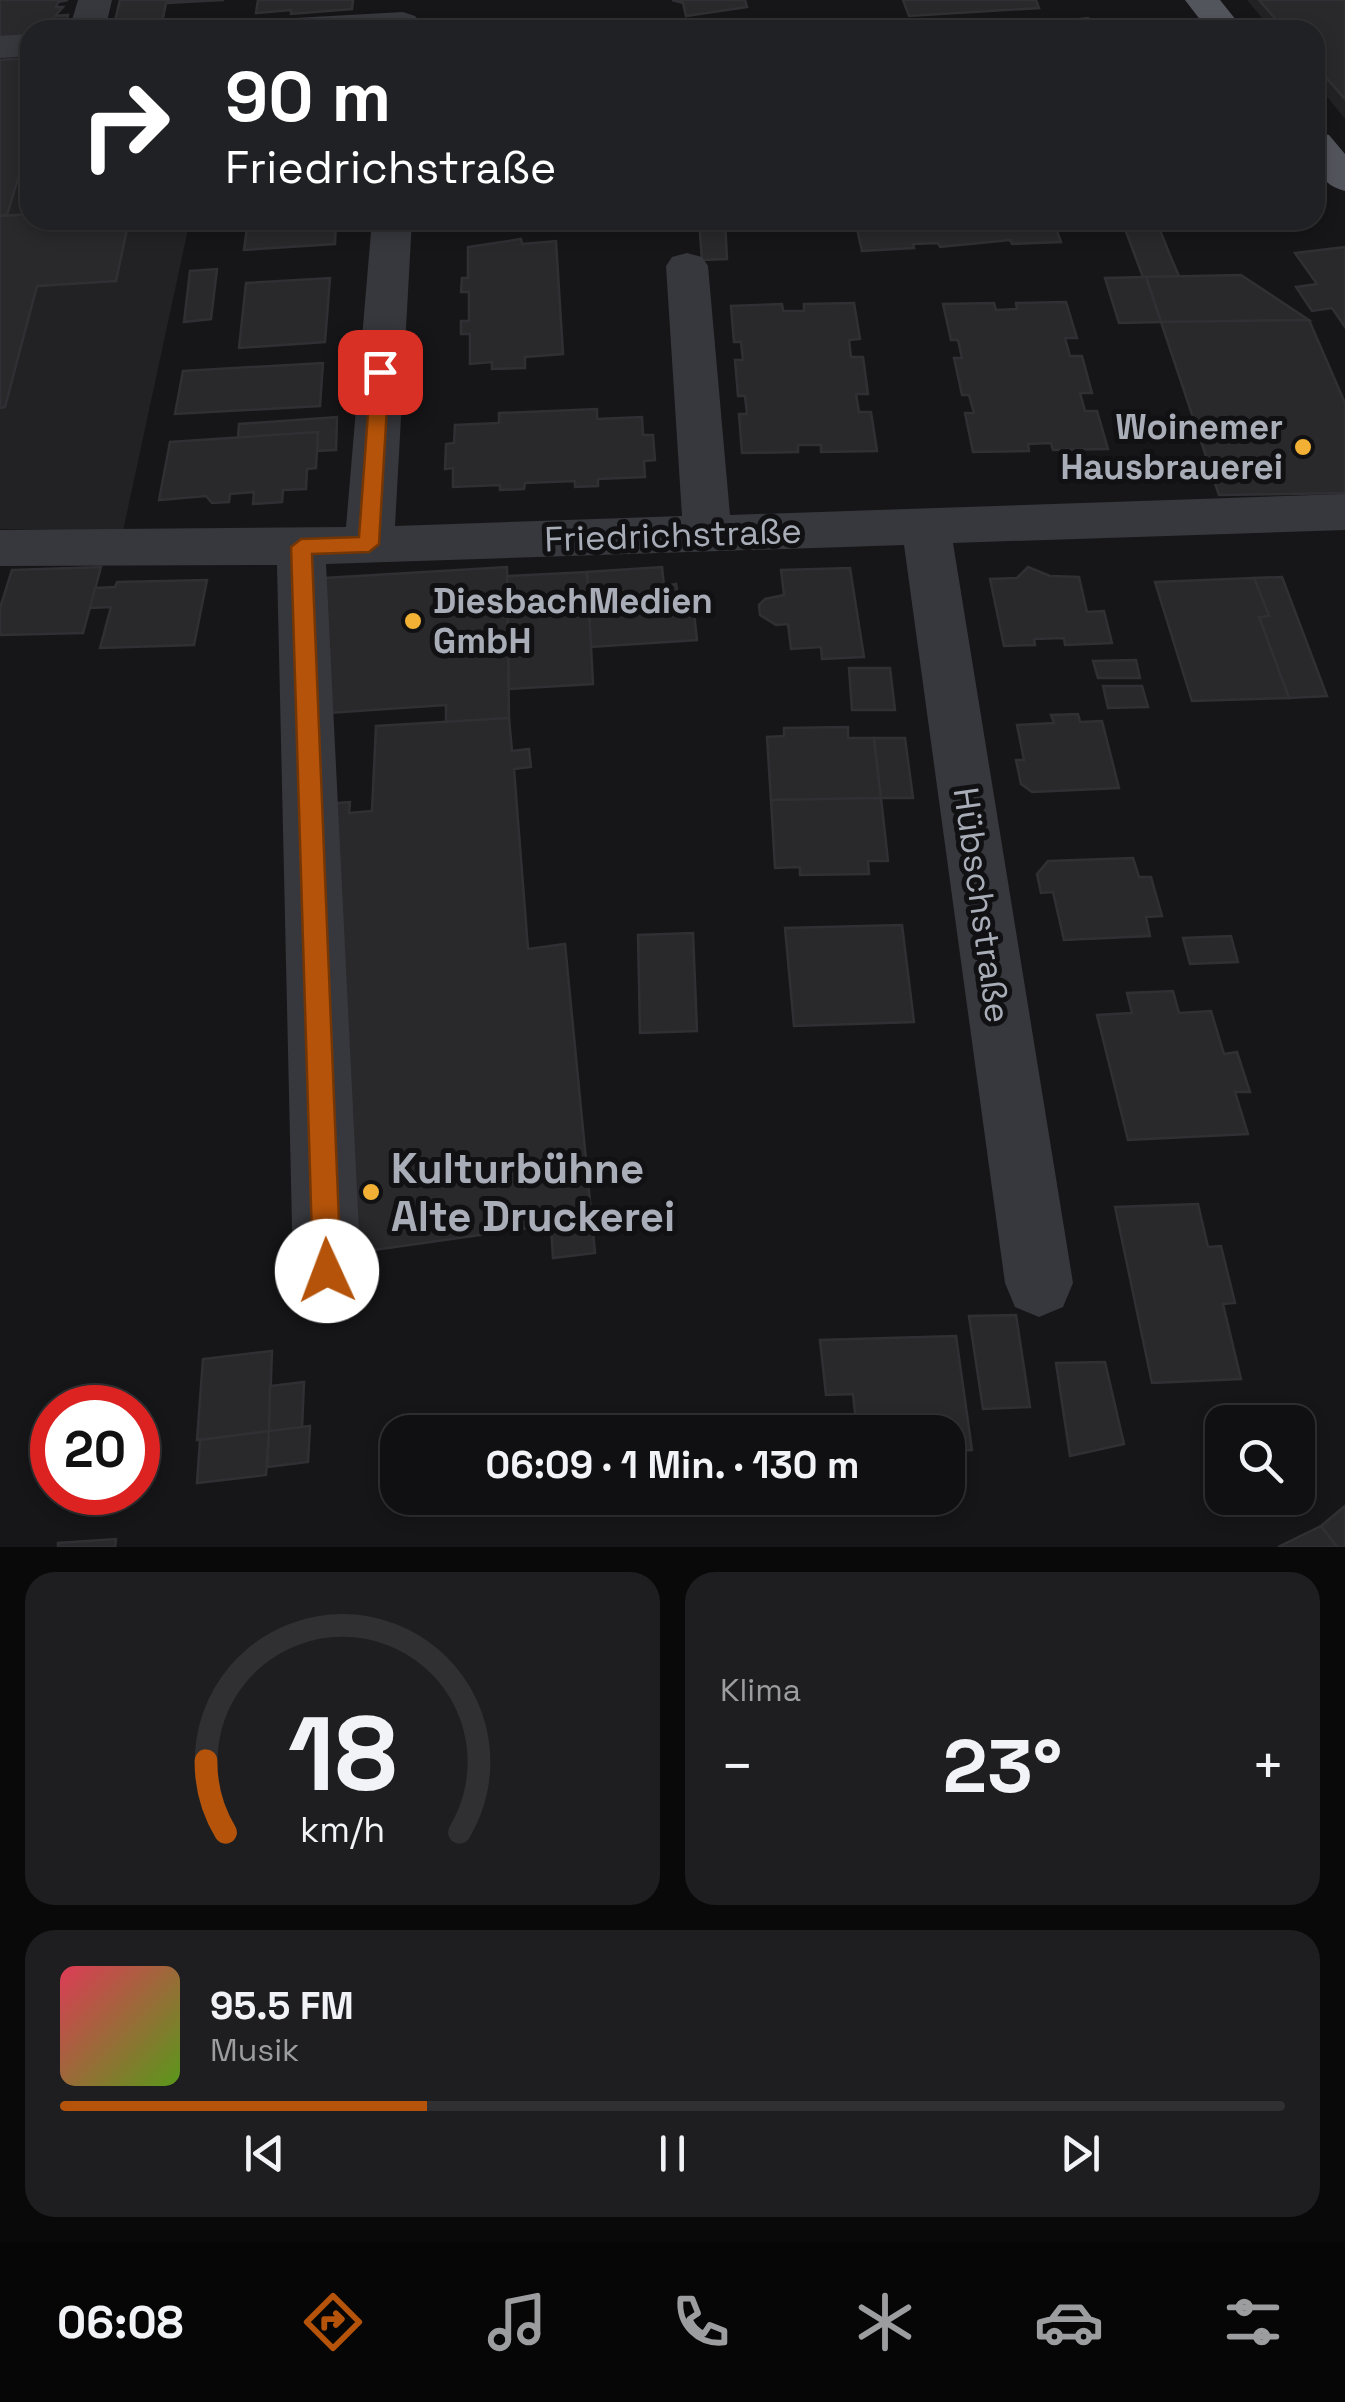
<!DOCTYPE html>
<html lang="de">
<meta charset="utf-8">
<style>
:root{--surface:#101012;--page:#1e1e20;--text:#f1f3f6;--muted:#9c9d9f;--line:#303032;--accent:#b45309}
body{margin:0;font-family:"Space Grotesk",sans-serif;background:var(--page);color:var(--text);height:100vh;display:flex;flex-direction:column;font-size:38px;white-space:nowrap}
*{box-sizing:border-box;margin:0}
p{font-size:32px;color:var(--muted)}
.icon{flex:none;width:55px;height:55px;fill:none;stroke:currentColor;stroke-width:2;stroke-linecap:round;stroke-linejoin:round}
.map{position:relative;height:1547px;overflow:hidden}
.panel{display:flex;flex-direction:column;gap:25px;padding:25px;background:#09090a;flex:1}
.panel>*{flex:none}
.hud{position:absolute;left:20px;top:20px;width:1305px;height:210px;border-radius:30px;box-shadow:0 5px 15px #0003,0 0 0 2px var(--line);background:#202124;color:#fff;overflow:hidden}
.tools{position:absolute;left:1205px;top:1405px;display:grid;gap:20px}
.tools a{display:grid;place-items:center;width:110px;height:110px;border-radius:20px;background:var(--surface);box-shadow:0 5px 15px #0003,0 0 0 2px var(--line);font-size:50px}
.speed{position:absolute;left:30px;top:1385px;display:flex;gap:20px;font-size:50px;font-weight:700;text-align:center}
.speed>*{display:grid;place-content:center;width:130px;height:130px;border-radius:50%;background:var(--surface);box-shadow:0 5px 15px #0003,0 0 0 2px var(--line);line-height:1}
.speed .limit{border:15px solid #d22;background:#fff;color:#111}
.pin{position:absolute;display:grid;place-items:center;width:85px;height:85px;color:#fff;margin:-42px;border-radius:20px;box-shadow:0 5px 15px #0006}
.me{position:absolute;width:110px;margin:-55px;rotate:358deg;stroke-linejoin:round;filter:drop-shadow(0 0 8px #0008)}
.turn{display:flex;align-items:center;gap:35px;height:210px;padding:0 40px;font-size:45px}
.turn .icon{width:130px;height:130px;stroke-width:2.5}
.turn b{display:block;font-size:70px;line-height:85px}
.big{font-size:75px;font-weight:700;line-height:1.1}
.panel .card{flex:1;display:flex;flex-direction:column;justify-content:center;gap:15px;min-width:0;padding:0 35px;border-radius:30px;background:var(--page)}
.panel .dial{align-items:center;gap:0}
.dial svg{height:260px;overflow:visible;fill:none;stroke:var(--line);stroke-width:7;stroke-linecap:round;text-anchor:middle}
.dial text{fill:var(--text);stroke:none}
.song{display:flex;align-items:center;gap:30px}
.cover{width:120px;height:120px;border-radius:15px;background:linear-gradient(135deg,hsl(350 70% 55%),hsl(90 70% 35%))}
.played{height:10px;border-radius:5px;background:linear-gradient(90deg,var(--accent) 30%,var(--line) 30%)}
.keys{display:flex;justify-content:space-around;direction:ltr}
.heat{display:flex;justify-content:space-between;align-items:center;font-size:55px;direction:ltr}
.panel .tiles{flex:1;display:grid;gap:25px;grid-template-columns:1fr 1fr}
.card:last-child{grid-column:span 2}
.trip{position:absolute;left:380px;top:1415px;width:585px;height:100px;border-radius:30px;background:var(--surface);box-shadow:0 5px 15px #0003,0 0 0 2px var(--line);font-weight:700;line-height:100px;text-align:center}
.menu{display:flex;height:160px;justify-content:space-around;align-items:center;background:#060607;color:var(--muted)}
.menu .icon{width:70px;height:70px}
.menu .on{color:var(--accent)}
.menu b{font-size:45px;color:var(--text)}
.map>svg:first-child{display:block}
.built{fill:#222225}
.building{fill:#29292c;stroke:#303034;stroke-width:2.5}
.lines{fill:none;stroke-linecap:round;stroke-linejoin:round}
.minor{fill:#37383d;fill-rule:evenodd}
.major{fill:#53555c;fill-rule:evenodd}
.route{fill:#b45309;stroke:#753606;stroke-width:2.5}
.poi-dot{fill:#f2b134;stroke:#111113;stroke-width:4}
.labels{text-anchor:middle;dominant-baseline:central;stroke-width:10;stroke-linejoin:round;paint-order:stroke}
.poi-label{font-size:35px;font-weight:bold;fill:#a8adb8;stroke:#111113;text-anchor:end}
.street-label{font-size:35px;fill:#a8adb8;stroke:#111113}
.near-poi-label{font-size:42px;font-weight:bold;fill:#a8adb8;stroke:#111113;text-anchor:start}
</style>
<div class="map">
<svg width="1345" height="1547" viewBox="0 0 1345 1547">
<rect width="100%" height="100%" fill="#161618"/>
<g class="built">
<path d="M 1247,0 L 1345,0 L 1345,119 L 1315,82 L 1315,30 L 1272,30 Z"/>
<path d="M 30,52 L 30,220 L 190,220 L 123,531 L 0,529 L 0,54 Z"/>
</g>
<g class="building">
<path d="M 0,0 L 68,0 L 58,2 L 56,7 L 63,7 L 55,16 L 68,15 L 64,30 L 30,30 L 30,35 L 0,37 Z"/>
<path d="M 120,0 L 224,0 L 166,3 L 162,23 L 114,25 Z"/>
<path d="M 258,0 L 353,0 L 352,9 L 291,14 L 291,10 L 256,13 Z"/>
<path d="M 672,0 L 745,0 L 747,7 L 686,16 L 683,3 Z"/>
<path d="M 903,0 L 1036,0 L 1039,8 L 909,16 Z"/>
<path d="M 1259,0 L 1345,0 L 1345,99 L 1315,65 L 1315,30 L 1285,30 Z"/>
<path d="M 1088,18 L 1096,30 L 1015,30 L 1028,25 Z"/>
<path d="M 30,58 L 30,139 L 7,215 L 0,216 L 0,60 Z"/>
<path d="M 30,214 L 30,220 L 129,220 L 116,281 L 37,286 L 5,407 L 0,408 L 0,216 Z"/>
<path d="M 248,220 L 336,220 L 335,244 L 244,250 Z"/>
<path d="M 699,220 L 725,220 L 727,259 L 702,260 Z"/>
<path d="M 855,220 L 1053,220 L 1061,242 L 1012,244 L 1010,240 L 940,247 L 938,243 L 913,244 L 914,248 L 862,251 Z"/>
<path d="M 1159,228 L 1172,260 L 1179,276 L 1143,277 L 1125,229 Z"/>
<path d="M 521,239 L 522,244 L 556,241 L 563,354 L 525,357 L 525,368 L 492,369 L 492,362 L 470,364 L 470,334 L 461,334 L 461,321 L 469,321 L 469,292 L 461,292 L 462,278 L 468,278 L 468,247 Z"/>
<path d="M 1345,247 L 1345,327 L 1332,308 L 1312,311 L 1296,287 L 1317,284 L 1295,253 Z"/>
<path d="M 217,269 L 211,319 L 184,322 L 190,271 Z"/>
<path d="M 1241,275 L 1309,320 L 1161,322 L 1146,277 Z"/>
<path d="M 1146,277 L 1161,322 L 1119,323 L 1105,278 Z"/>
<path d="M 330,278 L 325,342 L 239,348 L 246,283 Z"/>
<path d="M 1066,302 L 1077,338 L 1065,338 L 1070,356 L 1082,356 L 1092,393 L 1080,393 L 1085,411 L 1097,411 L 1108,449 L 1053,450 L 1051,443 L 1028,444 L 1029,451 L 973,452 L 965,413 L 974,413 L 969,395 L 962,395 L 954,358 L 962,358 L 958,340 L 951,340 L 943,304 L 994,303 L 996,310 L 1017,309 L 1016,303 Z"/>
<path d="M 854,303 L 860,339 L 849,340 L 851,357 L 863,357 L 868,394 L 856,394 L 859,412 L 871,412 L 877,451 L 821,452 L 821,445 L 798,445 L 798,452 L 742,453 L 739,414 L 747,414 L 745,396 L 738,396 L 735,360 L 743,360 L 741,342 L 734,342 L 731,306 L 782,304 L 783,311 L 804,311 L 804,304 Z"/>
<path d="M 1309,320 L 1345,403 L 1345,493 L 1219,495 L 1161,322 Z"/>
<path d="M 323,363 L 320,406 L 175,414 L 183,371 Z"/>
<path d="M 597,409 L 597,419 L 642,417 L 643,435 L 653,435 L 655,460 L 644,461 L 645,477 L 598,479 L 598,486 L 575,487 L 575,481 L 525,483 L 524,489 L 500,490 L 500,485 L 453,487 L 453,468 L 445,469 L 446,444 L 454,443 L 455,425 L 499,423 L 499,413 Z"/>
<path d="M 337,417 L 336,450 L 317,451 L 318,432 L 238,438 L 239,424 Z"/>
<path d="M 318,432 L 316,468 L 307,469 L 306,489 L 283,490 L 282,502 L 253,504 L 254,492 L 230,494 L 229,502 L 212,503 L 206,496 L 159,500 L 170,442 Z"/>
<path d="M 101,567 L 83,633 L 0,635 L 0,608 L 12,570 Z"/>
<path d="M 507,567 L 509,718 L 446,722 L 446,705 L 314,714 L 325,578 Z"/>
<path d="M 662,567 L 664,586 L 676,584 L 678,595 L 692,594 L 697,640 L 591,647 L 587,572 Z"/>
<path d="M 1028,567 L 1050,576 L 1079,577 L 1087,612 L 1104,611 L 1112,643 L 1065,645 L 1064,638 L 1034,639 L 1035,645 L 1004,646 L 990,579 L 1017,578 Z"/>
<path d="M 850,568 L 864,657 L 822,659 L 821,647 L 791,649 L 788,624 L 776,625 L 760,615 L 759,605 L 765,599 L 784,595 L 781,570 Z"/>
<path d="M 587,572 L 593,684 L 509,689 L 507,576 Z"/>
<path d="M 1282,577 L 1327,696 L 1289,698 L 1259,617 L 1269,616 L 1254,578 Z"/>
<path d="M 1254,578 L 1269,616 L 1259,617 L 1289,698 L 1192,701 L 1155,582 Z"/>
<path d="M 207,580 L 194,645 L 100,648 L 111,607 L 90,608 L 95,588 L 115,587 L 117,582 Z"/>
<path d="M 1136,660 L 1140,678 L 1098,678 L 1093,661 Z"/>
<path d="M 849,668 L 890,668 L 895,710 L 852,710 Z"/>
<path d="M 1103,686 L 1142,686 L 1148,707 L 1108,708 Z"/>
<path d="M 1078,714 L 1080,722 L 1102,721 L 1119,788 L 1032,792 L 1021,784 L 1016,760 L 1024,760 L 1017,725 L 1054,723 L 1051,715 Z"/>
<path d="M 509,718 L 512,751 L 529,749 L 531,767 L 514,769 L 528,949 L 565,944 L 595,1253 L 553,1258 L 551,1225 L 338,1255 L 324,804 L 350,802 L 349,813 L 372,811 L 376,726 Z"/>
<path d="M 848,727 L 848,738 L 874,738 L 881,798 L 771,800 L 767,737 L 784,736 L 784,728 Z"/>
<path d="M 874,738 L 905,738 L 913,798 L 881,798 Z"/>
<path d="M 881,798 L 888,861 L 868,861 L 869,874 L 800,875 L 800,867 L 775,868 L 771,800 Z"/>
<path d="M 1133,858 L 1139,877 L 1151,877 L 1162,916 L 1146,917 L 1150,936 L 1064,940 L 1053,892 L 1041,893 L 1037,874 L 1048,861 Z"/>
<path d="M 902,925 L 914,1022 L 794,1026 L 785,928 Z"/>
<path d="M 693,933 L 697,1031 L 640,1033 L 638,935 Z"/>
<path d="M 1231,936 L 1238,962 L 1190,964 L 1183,938 Z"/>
<path d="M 1173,991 L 1179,1013 L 1211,1011 L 1224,1054 L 1237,1052 L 1250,1092 L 1235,1092 L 1248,1134 L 1128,1140 L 1097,1015 L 1132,1013 L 1127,993 Z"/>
<path d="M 1198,1204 L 1208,1247 L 1221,1246 L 1235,1303 L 1223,1304 L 1241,1379 L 1152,1383 L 1115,1207 Z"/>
<path d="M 1016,1315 L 1030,1407 L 983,1409 L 969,1316 Z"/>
<path d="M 956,1336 L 972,1450 L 948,1451 L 948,1432 L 857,1432 L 853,1394 L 826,1395 L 820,1340 Z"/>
<path d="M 272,1351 L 269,1431 L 197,1440 L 203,1359 Z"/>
<path d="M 1105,1362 L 1124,1444 L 1070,1456 L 1056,1363 Z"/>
<path d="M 304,1382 L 302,1428 L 269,1431 L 270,1386 Z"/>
<path d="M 310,1426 L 308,1462 L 267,1467 L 269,1431 Z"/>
<path d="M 269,1431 L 266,1475 L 197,1483 L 200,1440 Z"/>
<path d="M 1345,1506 L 1345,1547 L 1337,1547 L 1321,1526 Z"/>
<path d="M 1321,1526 L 1337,1547 L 1278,1547 Z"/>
<path d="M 116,1539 L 115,1547 L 58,1547 L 58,1543 Z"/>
</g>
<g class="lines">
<g class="minor">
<path d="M 78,0 L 112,0 L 105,30 L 69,30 Z"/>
<path d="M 403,12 L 415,16 L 421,23 L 416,30 L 259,30 L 265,23 L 277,19 Z"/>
<path d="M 30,34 L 30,56 L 0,58 L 0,36 Z"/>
<path d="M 372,220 L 412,220 L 395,526 L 682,516 L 666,266 L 672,257 L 687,253 L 702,257 L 708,266 L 730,515 L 1345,494 L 1345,530 L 953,543 L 1073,1283 L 1063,1307 L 1039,1317 L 1015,1307 L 1005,1283 L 904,545 L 326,564 L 361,1271 L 351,1295 L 327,1305 L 303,1295 L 293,1271 L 277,565 L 0,566 L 0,530 L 346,527 Z"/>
</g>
<g class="major">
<path d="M 1185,0 L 1220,0 L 1244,30 L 1208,30 Z"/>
<path d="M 1315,132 L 1329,135 L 1345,154 L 1345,191 C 1314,183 1315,159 1315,132 Z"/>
</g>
</g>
<path class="route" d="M 380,366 L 389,372 L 379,544 L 369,552 L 312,554 L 341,1271 L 337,1281 L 327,1285 L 317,1281 L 313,1271 L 291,547 L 301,539 L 359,537 L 371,372 Z"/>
<g class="poi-dot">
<circle cx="1303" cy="447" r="10"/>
<circle cx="413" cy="621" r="10"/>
<circle cx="371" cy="1192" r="10"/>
</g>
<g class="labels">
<g class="poi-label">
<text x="1283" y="427">Woinemer<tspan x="1283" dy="40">Hausbrauerei</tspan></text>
<text x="433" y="601" text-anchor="start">DiesbachMedien<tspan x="433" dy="40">GmbH</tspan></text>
</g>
<g class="street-label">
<text transform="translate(673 535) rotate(-2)">Friedrichstraße</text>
<text transform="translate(982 905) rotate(82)">Hübschstraße</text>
</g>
<g class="near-poi-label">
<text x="391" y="1168">Kulturbühne<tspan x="391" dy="48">Alte Druckerei</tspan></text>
</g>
</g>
</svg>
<div class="tools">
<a><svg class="icon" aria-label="search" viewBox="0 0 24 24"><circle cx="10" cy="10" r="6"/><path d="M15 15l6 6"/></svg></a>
</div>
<div class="speed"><div class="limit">20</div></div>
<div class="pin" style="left:380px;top:372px;background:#d93025"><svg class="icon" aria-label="arrive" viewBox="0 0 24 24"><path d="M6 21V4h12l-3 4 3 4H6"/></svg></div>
<svg class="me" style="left:327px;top:1271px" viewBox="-20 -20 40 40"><circle r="19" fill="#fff"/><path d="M0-13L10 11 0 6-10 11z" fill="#b45309"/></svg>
<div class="trip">06:09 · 1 Min. · 130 m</div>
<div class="hud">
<div class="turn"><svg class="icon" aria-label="right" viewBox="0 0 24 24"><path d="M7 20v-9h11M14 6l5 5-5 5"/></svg><div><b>90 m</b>Friedrichstraße</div></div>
</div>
</div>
<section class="panel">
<div class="tiles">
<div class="card dial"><svg viewBox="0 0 100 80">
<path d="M14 69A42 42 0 1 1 86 69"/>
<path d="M14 69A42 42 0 0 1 8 47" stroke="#b45309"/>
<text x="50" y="56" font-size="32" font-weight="700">18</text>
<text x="50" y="72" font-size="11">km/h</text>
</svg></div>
<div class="card"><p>Klima</p>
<div class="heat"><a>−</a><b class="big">23°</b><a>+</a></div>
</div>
<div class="card">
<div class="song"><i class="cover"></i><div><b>95.5 FM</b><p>Musik</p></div></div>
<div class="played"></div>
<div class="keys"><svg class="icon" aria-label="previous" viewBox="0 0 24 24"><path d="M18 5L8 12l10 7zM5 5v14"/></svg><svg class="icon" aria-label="pause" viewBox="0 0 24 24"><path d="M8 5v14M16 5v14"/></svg><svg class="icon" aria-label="next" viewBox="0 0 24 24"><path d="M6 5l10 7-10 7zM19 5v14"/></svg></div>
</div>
</div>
</section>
<nav class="menu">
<b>06:08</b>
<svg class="icon on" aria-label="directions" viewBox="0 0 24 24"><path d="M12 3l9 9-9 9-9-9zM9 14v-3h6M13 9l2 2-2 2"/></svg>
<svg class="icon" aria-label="music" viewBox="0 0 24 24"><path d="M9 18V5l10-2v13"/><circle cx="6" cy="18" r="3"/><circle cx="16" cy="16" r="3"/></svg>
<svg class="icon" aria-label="phone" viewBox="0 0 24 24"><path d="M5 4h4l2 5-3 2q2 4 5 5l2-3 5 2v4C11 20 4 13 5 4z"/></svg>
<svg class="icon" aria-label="climate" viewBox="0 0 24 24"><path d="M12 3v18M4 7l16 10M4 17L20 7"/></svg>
<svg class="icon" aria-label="car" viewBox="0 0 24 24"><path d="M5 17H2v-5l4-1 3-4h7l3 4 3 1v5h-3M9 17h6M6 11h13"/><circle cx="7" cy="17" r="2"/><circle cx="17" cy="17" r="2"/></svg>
<svg class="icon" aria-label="filters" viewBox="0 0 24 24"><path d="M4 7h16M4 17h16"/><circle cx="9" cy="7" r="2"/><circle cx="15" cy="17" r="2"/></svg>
</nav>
